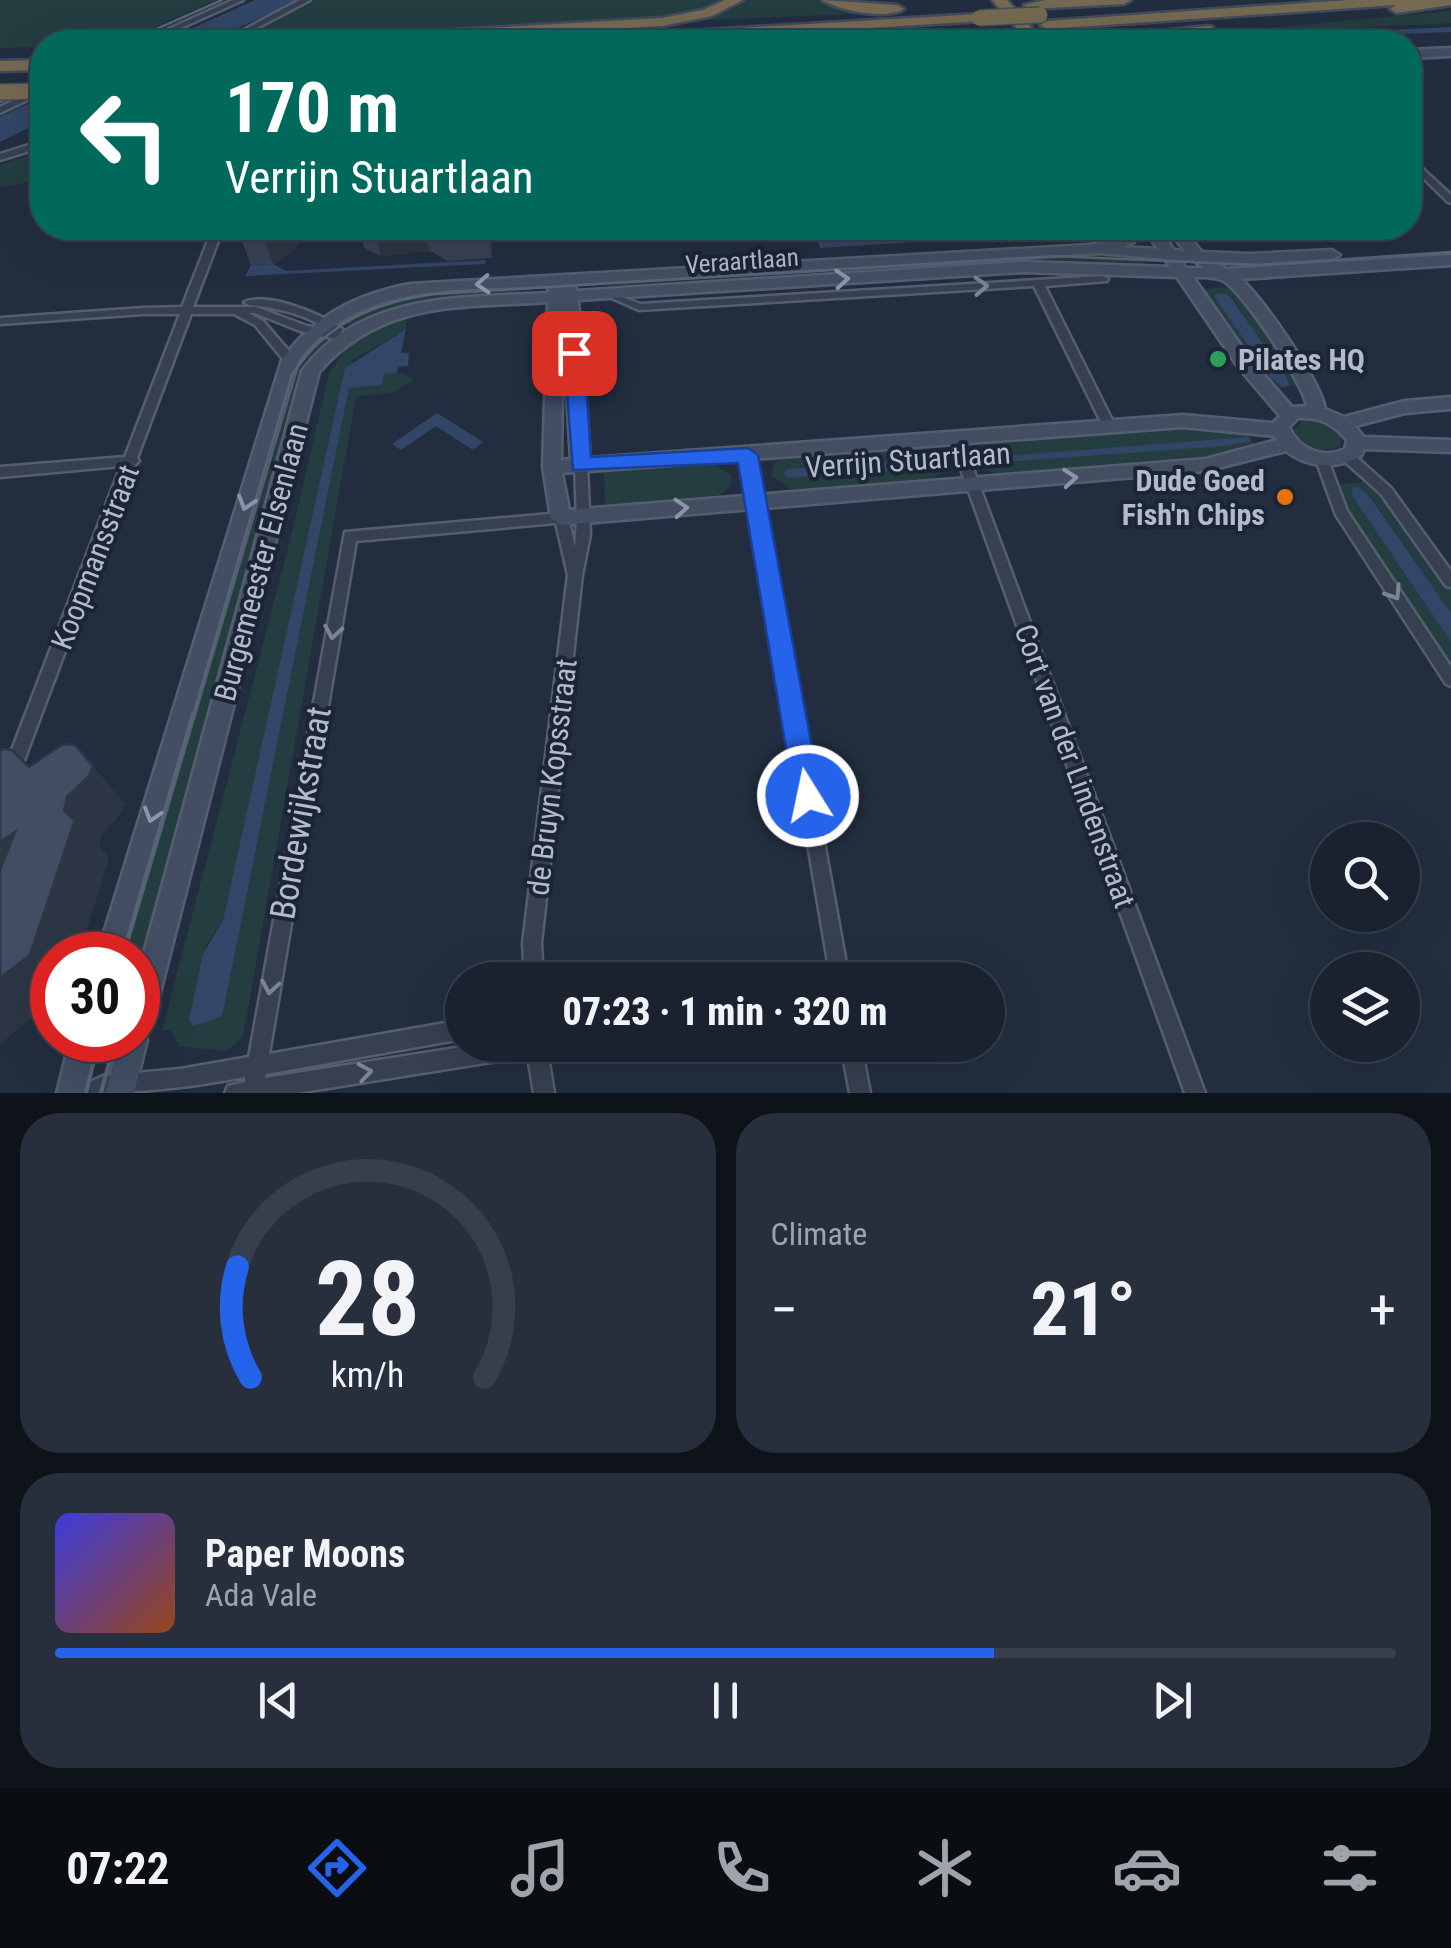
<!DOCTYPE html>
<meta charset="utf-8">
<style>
:root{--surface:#1a2230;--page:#272f3c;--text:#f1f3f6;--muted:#9fa4ab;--line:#383f4c;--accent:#2563eb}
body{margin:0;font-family:"Roboto Condensed",sans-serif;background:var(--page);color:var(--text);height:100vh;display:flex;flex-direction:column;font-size:38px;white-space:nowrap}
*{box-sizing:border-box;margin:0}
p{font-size:32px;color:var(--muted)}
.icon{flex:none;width:55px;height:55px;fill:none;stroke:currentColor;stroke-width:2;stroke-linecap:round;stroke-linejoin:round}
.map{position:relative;height:1093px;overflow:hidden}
.panel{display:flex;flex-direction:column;gap:20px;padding:20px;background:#0e131a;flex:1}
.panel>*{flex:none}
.hud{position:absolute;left:30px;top:30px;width:1392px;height:210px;border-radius:40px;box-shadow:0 10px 40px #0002,0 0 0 2px var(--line);background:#00695c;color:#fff;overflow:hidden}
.controls{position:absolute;left:1310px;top:822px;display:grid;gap:20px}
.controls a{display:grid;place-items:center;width:110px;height:110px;border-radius:50%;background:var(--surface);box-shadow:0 10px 40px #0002,0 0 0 2px var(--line);font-size:50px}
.speed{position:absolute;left:30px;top:932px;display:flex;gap:20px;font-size:50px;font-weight:700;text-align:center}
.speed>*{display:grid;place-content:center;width:130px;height:130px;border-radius:50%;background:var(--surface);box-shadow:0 10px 40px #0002,0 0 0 2px var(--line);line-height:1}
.speed .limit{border:15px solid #d22;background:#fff;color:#111}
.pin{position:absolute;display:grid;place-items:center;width:85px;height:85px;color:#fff;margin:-42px;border-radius:20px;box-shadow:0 5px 15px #0006}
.me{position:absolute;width:110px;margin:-55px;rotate:350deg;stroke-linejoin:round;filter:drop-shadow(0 0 8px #0008)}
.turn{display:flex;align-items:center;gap:35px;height:210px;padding:0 30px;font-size:45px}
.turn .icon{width:130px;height:130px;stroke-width:2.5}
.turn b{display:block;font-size:70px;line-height:85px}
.big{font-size:75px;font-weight:800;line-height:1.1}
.panel .widget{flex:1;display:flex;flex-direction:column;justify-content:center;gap:15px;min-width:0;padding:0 35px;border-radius:40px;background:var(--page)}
.panel .dial{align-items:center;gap:0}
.dial svg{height:260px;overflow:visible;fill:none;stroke:var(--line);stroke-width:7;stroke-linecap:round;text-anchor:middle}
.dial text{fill:var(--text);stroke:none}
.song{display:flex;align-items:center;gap:30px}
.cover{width:120px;height:120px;border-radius:15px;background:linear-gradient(135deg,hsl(240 70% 55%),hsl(20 70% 35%))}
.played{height:10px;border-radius:5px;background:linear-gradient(90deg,var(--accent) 70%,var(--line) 70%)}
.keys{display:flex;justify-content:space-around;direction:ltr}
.heat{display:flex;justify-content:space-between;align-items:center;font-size:55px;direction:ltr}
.panel .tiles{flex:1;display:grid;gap:20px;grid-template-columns:1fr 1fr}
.widget:last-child{grid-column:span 2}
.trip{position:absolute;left:445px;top:962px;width:560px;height:100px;border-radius:50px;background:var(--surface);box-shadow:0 10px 40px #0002,0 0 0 2px var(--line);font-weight:800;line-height:100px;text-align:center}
.dock{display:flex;height:160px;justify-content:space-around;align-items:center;background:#0a0e13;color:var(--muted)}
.dock .icon{width:70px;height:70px}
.dock .on{color:var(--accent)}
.dock b{font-size:45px;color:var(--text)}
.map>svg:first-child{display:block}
.green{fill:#243d41;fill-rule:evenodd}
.water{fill:#324667}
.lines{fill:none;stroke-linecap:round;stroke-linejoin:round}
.street-casing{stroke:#545e6e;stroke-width:5}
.secondary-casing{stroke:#545e6e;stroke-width:5}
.highway-casing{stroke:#414b5b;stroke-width:5}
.street{fill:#364050;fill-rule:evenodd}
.secondary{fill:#434e63;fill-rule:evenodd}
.highway{fill:#766952;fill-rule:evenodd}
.tram-far1{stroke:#576477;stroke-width:2.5}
.tram{stroke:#576477;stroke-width:4}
.highway-bridge-casing{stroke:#414b5b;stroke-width:18;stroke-linecap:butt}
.highway-bridge{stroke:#766952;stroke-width:15}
.wall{fill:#374254}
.shaded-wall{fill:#2d3645}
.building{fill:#404d62;stroke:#2d3645;stroke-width:2.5}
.oneway{stroke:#8b95a7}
.oneway2{stroke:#7a8494}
.route{fill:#2563eb;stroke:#184099;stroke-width:2.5}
.leisure-dot{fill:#2e9e5b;stroke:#1b2535;stroke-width:4}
.food-dot{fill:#e8710a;stroke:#1b2535;stroke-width:4}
.labels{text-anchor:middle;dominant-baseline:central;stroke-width:8;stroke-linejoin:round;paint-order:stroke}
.far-street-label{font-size:25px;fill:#b2bbcb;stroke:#1b2535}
.poi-label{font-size:30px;font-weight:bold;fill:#b2bbcb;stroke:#1b2535;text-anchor:start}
.street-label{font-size:30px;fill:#b2bbcb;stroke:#1b2535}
.near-street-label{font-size:35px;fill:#b2bbcb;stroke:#1b2535}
</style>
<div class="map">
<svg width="1451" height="1093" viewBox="0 0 1451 1093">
<rect width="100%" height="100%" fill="#222e40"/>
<g class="green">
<path d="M 0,0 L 216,0 L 120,42 L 42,42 L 42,47 L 0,48 Z"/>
<path d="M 311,0 L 725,0 L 692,12 L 624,21 L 243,36 Z"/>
<path d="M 745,0 L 820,0 L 844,7 L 897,12 L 688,21 Z"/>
<path d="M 1451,11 L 1451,23 L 1249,33 L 1247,30 Z"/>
<path d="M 42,151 L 42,180 L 0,187 L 0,165 Z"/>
<path d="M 1066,254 L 1143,256 L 1146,267 L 1011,265 L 609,289 L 609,281 Z"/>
<path d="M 1235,286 L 1287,357 L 1303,387 L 1289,386 L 1287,377 L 1230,295 L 1217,293 L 1215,296 L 1269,376 L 1282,387 L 1270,389 L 1200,290 Z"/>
<path d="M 521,287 L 521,295 L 422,302 L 351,326 L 339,323 C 393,287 458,291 521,287 Z"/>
<path d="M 406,318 L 406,329 L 352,360 L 223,920 L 205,947 L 218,1021 L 222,1016 L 349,388 L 382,385 L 384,374 L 403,373 L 414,380 L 392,393 L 356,396 L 243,1037 L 227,1051 L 179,1046 L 171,1030 L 162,1031 L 292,533 L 329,373 L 350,344 L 373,330 Z"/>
<path d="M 321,336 L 328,342 L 314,359 L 164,900 L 157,901 L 138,972 L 138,955 L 119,955 L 291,368 Z"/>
<path d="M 1303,420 C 1319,419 1333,423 1342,437 L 1340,446 C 1322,454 1302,448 1294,430 Z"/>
<path d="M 1184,426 L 1245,430 L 1257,450 L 1222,458 L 1006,475 L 988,471 L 979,448 L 991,441 ZM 1251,441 L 1002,462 L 995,457 Z"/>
<path d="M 923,447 L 938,454 L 945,463 L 944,470 L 930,481 L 794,491 L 771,476 L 773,466 L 782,458 ZM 924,460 L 928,461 L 927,468 L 789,478 L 785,472 Z"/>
<path d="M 711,463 L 732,475 L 731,486 L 717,497 L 605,505 L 604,471 Z"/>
<path d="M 1371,481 L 1451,588 L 1451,613 L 1371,497 L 1351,488 L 1353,497 L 1451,642 L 1451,669 L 1349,516 L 1334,485 Z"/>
</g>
<g class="water">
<path d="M 255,0 L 299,0 L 207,42 L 162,42 Z"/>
<path d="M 1451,27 L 1451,32 L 1222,41 L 1226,38 Z"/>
<path d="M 42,97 L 42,121 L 0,142 L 0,117 Z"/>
<path d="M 814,228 L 991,228 L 996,237 L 820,248 Z"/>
<path d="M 486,260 L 485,264 L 245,276 L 251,265 L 273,264 L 286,271 Z"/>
<path d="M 1217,293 L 1229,295 L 1287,377 L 1289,386 L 1282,387 L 1269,376 L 1214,296 Z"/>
<path d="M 406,329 L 401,353 L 409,353 L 408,366 L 398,367 L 397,373 L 384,374 L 382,385 L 349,388 L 222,1017 L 193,1026 L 189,1020 L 203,954 L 223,920 L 345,368 Z"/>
<path d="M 437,413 L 483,442 L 473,450 L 436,426 L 401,450 L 392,444 Z"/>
<path d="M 1248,437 L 1251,441 L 1224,446 L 1002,462 L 995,457 Z"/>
<path d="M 924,460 L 930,465 L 927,468 L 789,478 L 783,474 L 787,469 Z"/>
<path d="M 1359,487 L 1370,497 L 1451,613 L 1451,642 L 1353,497 L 1351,488 Z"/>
</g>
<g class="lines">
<g class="street-casing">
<g id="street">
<path d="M 233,0 L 243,0 L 150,42 L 140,42 Z"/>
<path d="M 300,0 L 310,0 L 230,42 L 221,42 Z"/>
<path d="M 37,89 L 41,92 L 40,94 L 0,113 L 0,107 Z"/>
<path d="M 42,141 L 42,147 L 0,160 L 0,154 Z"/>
<path d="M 1410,157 L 1451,195 L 1451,203 L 1448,202 L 1410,165 Z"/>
<path d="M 213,228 L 223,228 L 193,307 L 256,307 L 307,326 L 331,331 C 306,314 278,308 249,305 L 244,302 C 268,292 319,313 341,328 L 343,330 L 340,333 L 350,337 L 344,341 L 300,331 L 255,313 L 248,313 L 263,321 L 294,357 L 296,360 L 290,364 L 286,363 L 255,325 L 234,314 L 191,314 L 137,458 L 139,461 L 135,465 L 8,803 L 6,808 L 0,810 L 0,781 L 121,466 L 0,477 L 0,467 L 125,457 L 180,314 L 143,314 L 0,324 L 0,318 L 143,308 L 182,307 Z"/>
<path d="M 1187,228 L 1198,228 L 1184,238 L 1176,238 L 1176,234 Z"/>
<path d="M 1103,276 L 1108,279 L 1107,281 L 1045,286 L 1115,426 L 1109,430 L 1103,426 L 1034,286 L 639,310 L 607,296 L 612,293 L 640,304 Z"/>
<path d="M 956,435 L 962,439 L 1205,1093 L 1185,1093 L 950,439 Z"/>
<path d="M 748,451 L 754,455 L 849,980 L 831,980 L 742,455 Z"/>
<path d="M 1348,453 L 1353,454 L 1391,488 L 1451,571 L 1451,587 L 1446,586 L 1381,494 L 1343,460 L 1342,457 L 1343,454 Z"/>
<path d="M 1322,456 L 1328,460 L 1347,511 L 1451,667 L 1451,686 L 1446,684 L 1336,515 L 1316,460 Z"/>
<path d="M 581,461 L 587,465 L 590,535 L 582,575 L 541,943 L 543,980 L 525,980 L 523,943 L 568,575 L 556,523 L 356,541 L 269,1054 L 462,1020 L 462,1039 L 266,1074 L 265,1078 L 475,1045 L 546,1045 L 554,1093 L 534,1093 L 528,1056 L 297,1093 L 225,1093 L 228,1086 L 245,1082 L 245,1077 C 186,1088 138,1093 78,1093 L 81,1086 L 103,1076 L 180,1069 L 249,1057 L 345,532 L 561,513 L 568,518 L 575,547 L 577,521 L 575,465 Z"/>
<path d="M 841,1045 L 861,1045 L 870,1093 L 850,1093 Z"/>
</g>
</g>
<g class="secondary-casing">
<g id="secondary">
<path d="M 1451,48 L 1451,56 L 1410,58 L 1410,50 Z"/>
<path d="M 1129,228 L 1143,228 L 1134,242 L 1124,247 L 1158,249 L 1144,228 L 1158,228 L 1174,250 L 1185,251 L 1166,228 L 1181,228 L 1202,252 L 1249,254 L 1332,250 L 1340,255 L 1332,260 L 1249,264 L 1215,262 L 1226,269 L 1451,255 L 1451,265 L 1241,279 C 1262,297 1321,382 1325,409 L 1344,417 L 1405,401 L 1451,397 L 1451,409 L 1405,413 L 1355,426 L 1364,437 L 1451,440 L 1451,452 L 1364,449 L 1361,456 C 1336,470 1308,468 1286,451 L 1206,471 L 561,525 L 551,518 L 543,467 L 548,302 C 460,308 382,300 319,372 L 152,1024 L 145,1035 L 147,1040 L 134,1093 L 106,1093 L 119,1040 L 138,1040 L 138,975 L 302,371 C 361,292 460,298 548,293 L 549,286 C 459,291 359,281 298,361 L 123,955 L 97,955 L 282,360 C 313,316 357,294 410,284 L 1089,245 L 1117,239 ZM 1100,253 L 1165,259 L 1170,267 L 1023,262 L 577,291 L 573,284 ZM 1181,260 L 1193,260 L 1204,268 L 1186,268 ZM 1023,272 L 1177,277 L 1239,368 L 1280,416 L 1273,423 L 1183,415 L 590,458 L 578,300 ZM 1193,277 C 1203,277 1215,276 1224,281 C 1244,293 1303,383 1307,406 L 1292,407 L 1251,360 ZM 563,325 L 571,459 L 561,460 ZM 1298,418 C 1319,417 1333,423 1347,440 L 1345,449 C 1323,459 1299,450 1289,427 ZM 1183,427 L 1274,436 L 1277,440 L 1206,459 L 569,510 L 562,473 Z"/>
<path d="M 70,1040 L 98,1040 L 85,1093 L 57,1093 Z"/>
</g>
</g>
<g class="highway-casing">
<g id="highway">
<path d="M 725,0 L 743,0 L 712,16 L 662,26 L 381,42 L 306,42 L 313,38 L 662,18 L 703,10 Z"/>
<path d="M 822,0 L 897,5 L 904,9 C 886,20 840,11 822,0 Z"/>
<path d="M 992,0 L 1007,0 L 1044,42 L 1029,42 Z"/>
<path d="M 1131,0 L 1124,4 L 1031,9 L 1024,5 L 1046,0 Z"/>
<path d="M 1349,0 L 1451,0 L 1451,5 L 1397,13 L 1390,9 L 1396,5 L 1047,29 L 1040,25 L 1047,21 Z"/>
<path d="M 979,14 L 986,18 L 984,21 L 655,41 L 648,37 L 655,33 Z"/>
<path d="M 1208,26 L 1213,27 L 1213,33 L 1132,42 L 1089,42 L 1096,38 Z"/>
<path d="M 42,60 L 42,70 L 0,71 L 0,61 Z"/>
</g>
</g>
<use href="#street" class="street"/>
<use href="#secondary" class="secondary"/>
<use href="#highway" class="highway"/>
<g class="tram-far1">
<path d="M 127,42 L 222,0"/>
<path d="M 0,102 L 42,82"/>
<path d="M 193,716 L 292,375 C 326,323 375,302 435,294 L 1055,256 L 1257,265 L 1451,252"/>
</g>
<g class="tram">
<path d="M 123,955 L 193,714"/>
<path d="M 86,1093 L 99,1040"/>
<path d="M 101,1093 L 115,1040"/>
</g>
<g class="highway-bridge-casing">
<g id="highway-bridge">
<path d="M 979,18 L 1040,15"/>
<path d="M 0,92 L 42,91"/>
</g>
</g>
<use href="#highway-bridge" class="highway-bridge"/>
</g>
<g class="wall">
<path d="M 243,228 L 298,244 L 295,251 L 273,264 L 251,265 L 240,236 Z"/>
<path d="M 340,228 L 490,228 L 493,242 L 492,258 L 448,261 L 430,251 L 381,256 L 364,248 L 362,238 Z"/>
<path d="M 530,228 L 639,228 L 536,234 L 535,230 L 531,230 Z"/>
</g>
<g class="shaded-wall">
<path d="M 277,228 L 329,228 L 298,244 L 295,251 L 273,264 L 263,235 Z"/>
<path d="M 374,228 L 424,228 L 430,251 L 381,256 Z"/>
<path d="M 487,228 L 490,228 L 493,242 L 492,258 Z"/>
<path d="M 93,766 L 125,804 L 121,814 L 101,835 L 99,847 L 109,858 L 79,955 L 52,955 L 52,1001 L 0,1044 L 0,978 L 64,811 L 67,797 Z"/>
<path d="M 15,832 L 0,900 L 0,842 Z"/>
</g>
<g class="building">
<path d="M 243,228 L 277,228 L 263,235 L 240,236 Z"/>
<path d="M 433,228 L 487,228 L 486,230 L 442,232 Z"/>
<path d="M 63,744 L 75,745 L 93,766 L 89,776 L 67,797 L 64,811 L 75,820 L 30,955 L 0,978 L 0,870 L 15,832 L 0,842 L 0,751 L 3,749 L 12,750 L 29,767 Z"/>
</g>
<defs><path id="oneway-chevron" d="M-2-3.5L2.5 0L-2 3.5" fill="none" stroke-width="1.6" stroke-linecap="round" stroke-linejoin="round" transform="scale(2.5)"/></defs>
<g class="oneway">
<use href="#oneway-chevron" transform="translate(842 279) rotate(-4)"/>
<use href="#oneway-chevron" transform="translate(483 284) rotate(177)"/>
<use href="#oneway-chevron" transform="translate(1070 478) rotate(-5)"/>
<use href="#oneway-chevron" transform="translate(246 503) rotate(107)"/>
<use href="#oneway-chevron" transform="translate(681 508) rotate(-4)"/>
<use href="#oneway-chevron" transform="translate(152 815) rotate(107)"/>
</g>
<g class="oneway2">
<use href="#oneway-chevron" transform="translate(981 286) rotate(-3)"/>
<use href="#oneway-chevron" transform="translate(1394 593) rotate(57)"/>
<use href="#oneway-chevron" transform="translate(333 632) rotate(100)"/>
<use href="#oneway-chevron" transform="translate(270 987) rotate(100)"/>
<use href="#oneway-chevron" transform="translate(365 1072) rotate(-9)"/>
</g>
<path class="route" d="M 574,347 L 584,353 L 591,457 L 748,448 L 758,455 L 821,796 L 817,805 L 808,809 L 798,805 L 794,796 L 738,463 L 573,470 L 564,353 Z"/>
<circle class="leisure-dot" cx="1218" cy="359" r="10"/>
<circle class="food-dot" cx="1285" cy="497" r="10"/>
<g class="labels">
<g class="far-street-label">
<text transform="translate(742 261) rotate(-4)">Veraartlaan</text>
</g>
<g class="poi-label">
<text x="1238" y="359">Pilates HQ</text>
<text x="1265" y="480" text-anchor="end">Dude Goed<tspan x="1265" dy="34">Fish'n Chips</tspan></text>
</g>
<g class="street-label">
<text transform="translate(908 460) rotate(-4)">Verrijn Stuartlaan</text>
<text transform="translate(95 557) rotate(-69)">Koopmansstraat</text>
<text transform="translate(261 562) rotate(-75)">Burgemeester Elsenlaan</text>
<text transform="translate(1075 766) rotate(70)">Cort van der Lindenstraat</text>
<text transform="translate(552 777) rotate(-83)">de Bruyn Kopsstraat</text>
</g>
<g class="near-street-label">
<text transform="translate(301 813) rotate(-80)">Bordewijkstraat</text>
</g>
</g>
</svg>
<div class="controls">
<a><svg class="icon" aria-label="search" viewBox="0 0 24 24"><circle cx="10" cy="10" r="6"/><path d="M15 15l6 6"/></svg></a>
<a><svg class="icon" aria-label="layers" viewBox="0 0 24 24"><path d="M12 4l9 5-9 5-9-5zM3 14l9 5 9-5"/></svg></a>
</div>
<div class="speed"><div class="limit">30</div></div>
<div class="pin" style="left:574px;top:353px;background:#d93025"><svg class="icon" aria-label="arrive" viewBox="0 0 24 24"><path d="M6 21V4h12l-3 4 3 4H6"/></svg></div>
<svg class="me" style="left:808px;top:796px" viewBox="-20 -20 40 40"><circle r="17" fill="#2563eb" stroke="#fff" stroke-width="3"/><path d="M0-11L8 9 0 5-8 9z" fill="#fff"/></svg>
<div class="trip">07:23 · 1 min · 320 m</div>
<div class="hud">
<div class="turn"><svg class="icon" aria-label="left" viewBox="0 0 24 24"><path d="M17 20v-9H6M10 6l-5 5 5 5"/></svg><div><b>170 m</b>Verrijn Stuartlaan</div></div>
</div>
</div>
<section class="panel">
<div class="tiles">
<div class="widget dial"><svg viewBox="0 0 100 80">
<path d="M14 69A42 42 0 1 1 86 69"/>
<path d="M14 69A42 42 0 0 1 10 35" stroke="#2563eb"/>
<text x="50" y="56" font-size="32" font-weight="700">28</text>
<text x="50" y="72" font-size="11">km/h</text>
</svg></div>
<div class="widget"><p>Climate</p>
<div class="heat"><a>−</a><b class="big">21°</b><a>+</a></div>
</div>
<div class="widget">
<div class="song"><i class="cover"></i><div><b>Paper Moons</b><p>Ada Vale</p></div></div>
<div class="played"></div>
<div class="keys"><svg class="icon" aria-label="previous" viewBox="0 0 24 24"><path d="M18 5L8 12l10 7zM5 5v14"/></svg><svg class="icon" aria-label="pause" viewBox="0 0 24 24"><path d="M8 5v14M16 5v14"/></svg><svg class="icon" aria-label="next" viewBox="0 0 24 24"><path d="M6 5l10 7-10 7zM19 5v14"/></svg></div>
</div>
</div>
</section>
<nav class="dock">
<b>07:22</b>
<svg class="icon on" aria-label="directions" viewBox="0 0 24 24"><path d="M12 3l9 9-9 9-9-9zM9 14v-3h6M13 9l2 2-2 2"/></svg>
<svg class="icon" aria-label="music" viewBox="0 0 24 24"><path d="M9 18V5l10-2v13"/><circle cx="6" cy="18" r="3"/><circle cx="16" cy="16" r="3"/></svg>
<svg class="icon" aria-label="phone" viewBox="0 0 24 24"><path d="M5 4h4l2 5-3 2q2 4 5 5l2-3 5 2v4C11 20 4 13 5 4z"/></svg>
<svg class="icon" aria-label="climate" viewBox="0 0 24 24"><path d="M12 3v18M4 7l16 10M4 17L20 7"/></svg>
<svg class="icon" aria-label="car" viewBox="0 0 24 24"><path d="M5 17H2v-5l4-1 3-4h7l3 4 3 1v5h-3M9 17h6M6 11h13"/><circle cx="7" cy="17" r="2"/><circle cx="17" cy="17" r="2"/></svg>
<svg class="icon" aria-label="filters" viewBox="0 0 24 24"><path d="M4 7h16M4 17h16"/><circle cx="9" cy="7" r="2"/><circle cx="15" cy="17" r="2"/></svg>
</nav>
